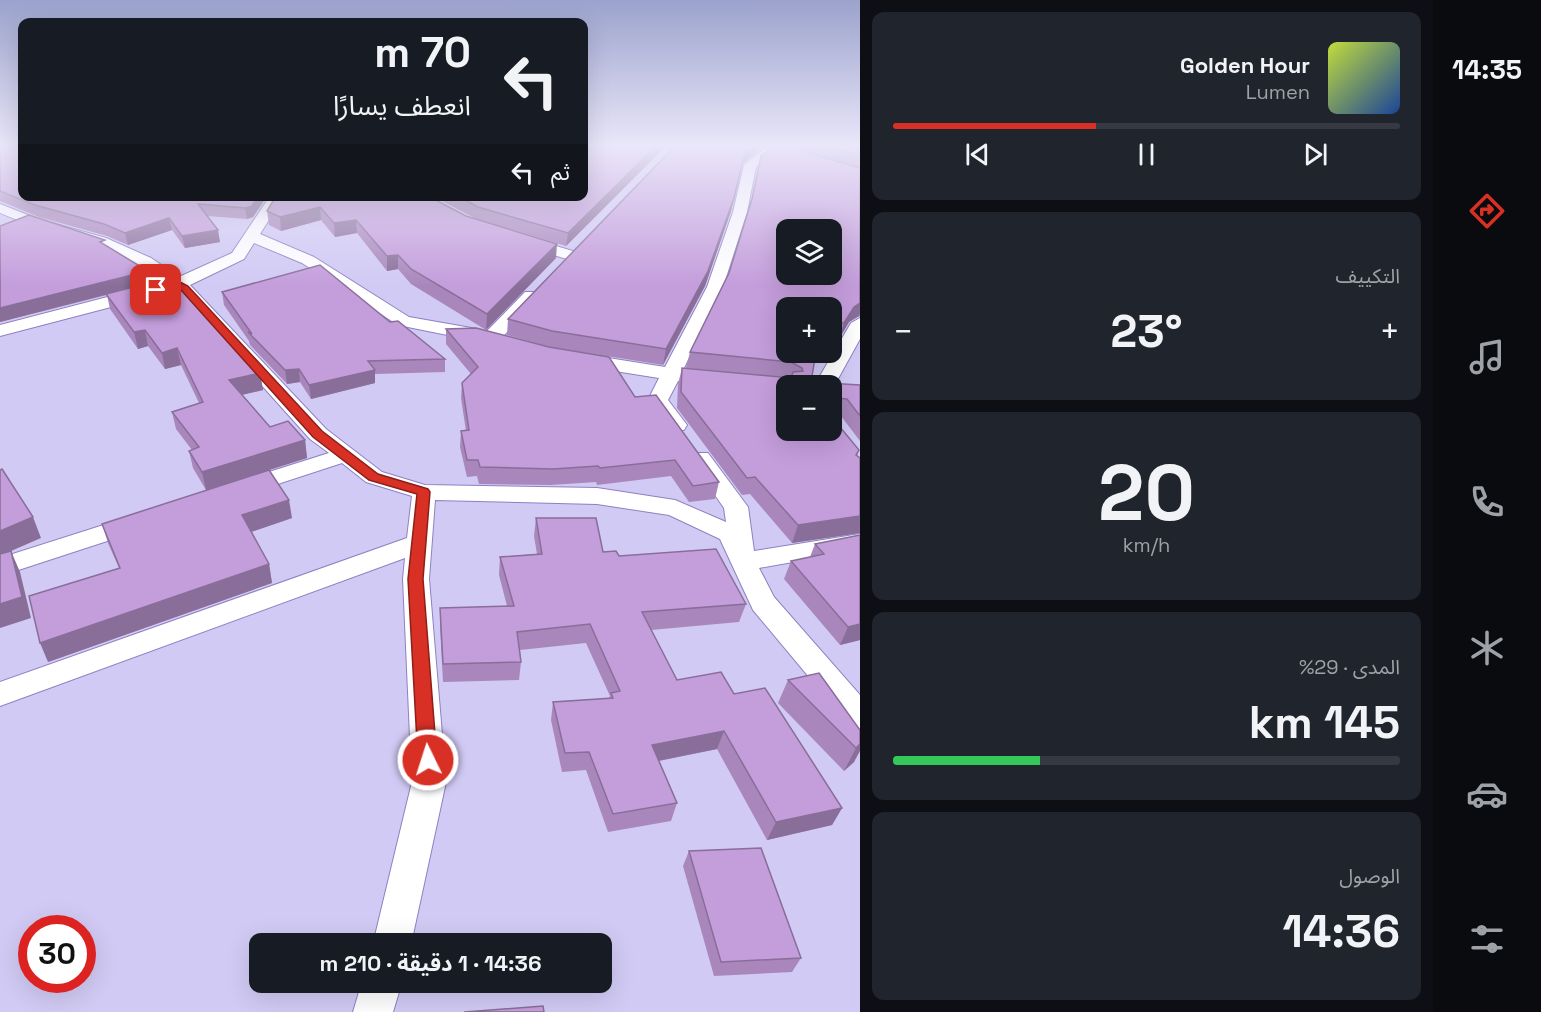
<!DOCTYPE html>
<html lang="ar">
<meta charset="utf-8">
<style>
:root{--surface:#171b24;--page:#20242c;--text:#f1f3f6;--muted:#9ea1a6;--line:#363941;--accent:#d93025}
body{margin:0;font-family:"Space Grotesk","Noto Sans Arabic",sans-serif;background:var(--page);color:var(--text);direction:rtl;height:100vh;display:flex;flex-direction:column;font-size:22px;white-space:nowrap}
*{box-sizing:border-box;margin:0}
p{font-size:20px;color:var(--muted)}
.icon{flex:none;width:33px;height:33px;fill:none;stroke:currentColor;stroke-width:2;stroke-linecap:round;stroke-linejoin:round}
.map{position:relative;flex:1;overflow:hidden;direction:ltr}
.side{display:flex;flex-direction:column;gap:12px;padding:12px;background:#0d0f14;width:573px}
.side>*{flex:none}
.hud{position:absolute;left:18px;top:18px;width:570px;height:183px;border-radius:12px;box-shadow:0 6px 24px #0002;direction:rtl;background:#171b24;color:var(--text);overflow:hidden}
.fabs{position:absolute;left:776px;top:219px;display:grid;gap:12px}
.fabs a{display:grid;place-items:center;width:66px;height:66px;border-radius:12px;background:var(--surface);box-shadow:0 6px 24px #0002;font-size:30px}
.speed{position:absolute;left:18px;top:915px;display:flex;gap:12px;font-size:30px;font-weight:700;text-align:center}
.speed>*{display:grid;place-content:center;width:78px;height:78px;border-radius:50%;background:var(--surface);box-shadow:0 6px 24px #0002;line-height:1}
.speed .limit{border:9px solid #d22;background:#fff;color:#111}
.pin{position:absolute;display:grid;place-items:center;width:51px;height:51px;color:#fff;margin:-26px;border-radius:12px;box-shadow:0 3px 9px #0006}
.me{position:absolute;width:66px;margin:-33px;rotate:356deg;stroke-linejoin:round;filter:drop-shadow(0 0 4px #0008)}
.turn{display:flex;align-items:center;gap:21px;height:126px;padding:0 18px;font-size:27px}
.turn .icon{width:78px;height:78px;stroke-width:2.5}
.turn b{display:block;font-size:42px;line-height:51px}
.then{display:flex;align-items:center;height:57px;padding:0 18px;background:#0003;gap:12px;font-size:22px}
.big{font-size:45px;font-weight:700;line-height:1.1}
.side .card{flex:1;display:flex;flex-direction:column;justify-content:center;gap:9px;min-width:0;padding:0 21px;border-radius:12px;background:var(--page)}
.side .dial{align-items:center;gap:0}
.dial b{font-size:78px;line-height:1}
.song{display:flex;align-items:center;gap:18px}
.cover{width:72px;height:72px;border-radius:9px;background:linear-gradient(135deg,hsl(70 70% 55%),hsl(220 70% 35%))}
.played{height:6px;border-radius:3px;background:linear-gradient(90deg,var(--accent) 40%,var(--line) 40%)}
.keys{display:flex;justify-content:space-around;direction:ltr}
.heat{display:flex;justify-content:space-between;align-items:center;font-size:33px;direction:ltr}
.charge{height:9px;border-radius:4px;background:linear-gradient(90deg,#34c759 29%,var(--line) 0)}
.trip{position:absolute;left:249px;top:933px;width:363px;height:60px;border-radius:12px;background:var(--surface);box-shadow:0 6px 24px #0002;font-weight:700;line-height:60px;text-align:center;direction:rtl}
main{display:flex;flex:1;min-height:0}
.tab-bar{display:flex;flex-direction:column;width:108px;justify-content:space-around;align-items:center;background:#090b0e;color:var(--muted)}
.tab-bar .icon{width:42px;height:42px}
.tab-bar .current{color:var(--accent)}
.tab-bar b{font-size:27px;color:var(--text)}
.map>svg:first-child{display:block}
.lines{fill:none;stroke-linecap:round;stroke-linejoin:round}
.street-casing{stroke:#8e81c2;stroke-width:2}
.street{fill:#fff;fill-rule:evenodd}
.wall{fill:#a987bc}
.shaded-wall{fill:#896e99}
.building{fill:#c49ddb;stroke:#896e99;stroke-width:1.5;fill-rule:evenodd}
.route{fill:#d93025;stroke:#8d1f18;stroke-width:1.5}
</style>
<main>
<nav class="tab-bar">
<b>14:35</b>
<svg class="icon current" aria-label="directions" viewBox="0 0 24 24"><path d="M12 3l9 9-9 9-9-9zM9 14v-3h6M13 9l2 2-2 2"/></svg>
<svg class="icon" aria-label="music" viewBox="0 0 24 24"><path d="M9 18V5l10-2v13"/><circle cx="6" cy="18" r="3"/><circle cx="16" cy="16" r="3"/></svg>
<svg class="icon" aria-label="phone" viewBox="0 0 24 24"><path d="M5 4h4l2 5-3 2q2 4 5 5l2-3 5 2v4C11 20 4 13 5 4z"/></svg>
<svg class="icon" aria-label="climate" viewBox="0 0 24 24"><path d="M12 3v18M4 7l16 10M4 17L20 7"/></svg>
<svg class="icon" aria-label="car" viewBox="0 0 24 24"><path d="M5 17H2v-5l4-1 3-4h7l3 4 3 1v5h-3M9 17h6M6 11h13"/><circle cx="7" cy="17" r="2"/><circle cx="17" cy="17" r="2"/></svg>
<svg class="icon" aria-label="filters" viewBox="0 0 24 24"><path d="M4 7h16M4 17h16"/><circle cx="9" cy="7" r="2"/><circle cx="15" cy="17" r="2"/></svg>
</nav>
<section class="side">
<div class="card">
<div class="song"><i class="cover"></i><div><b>Golden Hour</b><p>Lumen</p></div></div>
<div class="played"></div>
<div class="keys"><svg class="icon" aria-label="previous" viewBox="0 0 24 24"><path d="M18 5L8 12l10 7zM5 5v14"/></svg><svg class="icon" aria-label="pause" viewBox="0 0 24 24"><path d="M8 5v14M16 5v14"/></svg><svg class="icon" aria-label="next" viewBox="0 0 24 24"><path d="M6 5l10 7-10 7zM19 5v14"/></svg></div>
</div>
<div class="card"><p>التكييف</p>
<div class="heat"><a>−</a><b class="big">23°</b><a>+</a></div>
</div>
<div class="card dial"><b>20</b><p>km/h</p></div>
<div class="card"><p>المدى · 29%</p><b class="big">145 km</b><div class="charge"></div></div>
<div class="card"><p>الوصول</p><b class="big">14:36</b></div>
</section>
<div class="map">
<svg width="860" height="1012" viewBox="0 0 860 1012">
<rect width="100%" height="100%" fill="#d1caf4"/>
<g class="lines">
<g class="street-casing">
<g id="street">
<path d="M 769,145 L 779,148 L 756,167 L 747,212 L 723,287 L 683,370 L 692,372 L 695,376 L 692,380 L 678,381 L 668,400 L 687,425 L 684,430 L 668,430 L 648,400 L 659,378 L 583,366 L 573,360 L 583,354 L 665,367 L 707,287 L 733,212 L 744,165 Z"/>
<path d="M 270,196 L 284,196 L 260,234 L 314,257 L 409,317 L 477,329 L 485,333 L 525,292 L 537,292 L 540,296 L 498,342 L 491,344 L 483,339 L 477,341 L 398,325 L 302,263 L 254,243 L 244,259 L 190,285 L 326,429 L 382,472 L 425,485 L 597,488 L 675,500 L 726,522 L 724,508 L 689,458 L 692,453 L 708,453 L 748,507 L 754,551 L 860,534 L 860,550 L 759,568 L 774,597 L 860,695 L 860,729 L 849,725 L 753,610 L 720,539 L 669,515 L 597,504 L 435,500 L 429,579 L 446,782 L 411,944 L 373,944 L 412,782 L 403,579 L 405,558 L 0,706 L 0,682 L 407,538 L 412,496 L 366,482 L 342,463 L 253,492 L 245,494 L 237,492 L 233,487 L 237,482 L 329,453 L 310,439 L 176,290 L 0,336 L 0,325 L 165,282 C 143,267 121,254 96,245 C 65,232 31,227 0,213 L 0,204 L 38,219 L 106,238 L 151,258 L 179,277 L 232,253 Z"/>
<path d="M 526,237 L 576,252 L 578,255 L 570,260 L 521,245 L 518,242 Z"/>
<path d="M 860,318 L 860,339 L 834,386 L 831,390 L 831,386 L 814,386 L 851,323 Z"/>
<path d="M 135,515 L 144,517 L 147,523 L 144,529 L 0,576 L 0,558 Z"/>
<path d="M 362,982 L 402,982 L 393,1012 L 353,1012 Z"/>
</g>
</g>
<use href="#street" class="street"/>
</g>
<g class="wall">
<path d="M 0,145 L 267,196 L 253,217 L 247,219 L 207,216 L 220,242 L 185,248 L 172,230 L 128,245 L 107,236 L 39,217 L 0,201 Z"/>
<path d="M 584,145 L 667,145 L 566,246 L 486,222 L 556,258 L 486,330 L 411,284 L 398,269 L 387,271 L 357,233 L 335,237 L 321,220 L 281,231 L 269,225 L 267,211 L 276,196 L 466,216 L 478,220 L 433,196 L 584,196 Z"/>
<path d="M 676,145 L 760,145 L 759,150 L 742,164 L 731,211 L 705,286 L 663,365 L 550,347 L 507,335 L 508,319 Z"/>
<path d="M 776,145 L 860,145 L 860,317 L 859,316 L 849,322 L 839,339 L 831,337 L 831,308 L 786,308 L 816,352 L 811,382 L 860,385 L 860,441 L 841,416 L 833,415 L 832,417 L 859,450 L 857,456 L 860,458 L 860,533 L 792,543 L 750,494 L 742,495 L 677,408 L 678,384 L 682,368 L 756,375 L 686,368 L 690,352 L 729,273 L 751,204 L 761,156 Z"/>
<path d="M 0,226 L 106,246 L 148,271 L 151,283 L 260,373 L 263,390 L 242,395 L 270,427 L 305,440 L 307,458 L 206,490 L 193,468 L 189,451 L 192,450 L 176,429 L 172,412 L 199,403 L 181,365 L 165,369 L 148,346 L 138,349 L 110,309 L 107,295 L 0,322 Z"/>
<path d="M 222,292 L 390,322 L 445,359 L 445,372 L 375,374 L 375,383 L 311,399 L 300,382 L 287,384 L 250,345 L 249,341 L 224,305 Z"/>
<path d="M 446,329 L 635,397 L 719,482 L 715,499 L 689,502 L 671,476 L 597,485 L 596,482 L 551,485 L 479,484 L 477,476 L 467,477 L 460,447 L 461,431 L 466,431 L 461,398 L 462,383 L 471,374 L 446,344 Z"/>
<path d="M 292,518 L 251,532 L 269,564 L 272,583 L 48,662 L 119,568 L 108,543 L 102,524 Z"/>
<path d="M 536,518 L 603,552 L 619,556 L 746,604 L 739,622 L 651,630 L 677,680 L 734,694 L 842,808 L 832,825 L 767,840 L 717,749 L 659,761 L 677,803 L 671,821 L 608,832 L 586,770 L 562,772 L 551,720 L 553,702 L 609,698 L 610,696 L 586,643 L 520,650 L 521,662 L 519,680 L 443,682 L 440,626 L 440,608 L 507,606 L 499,575 L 500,557 L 537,554 L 534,536 Z"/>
<path d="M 860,535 L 860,640 L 840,645 L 784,579 L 791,561 L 810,557 L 815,544 Z"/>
<path d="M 788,680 L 860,730 L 854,762 L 844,771 L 778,703 Z"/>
<path d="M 689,851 L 801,958 L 792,972 L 714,976 L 683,866 Z"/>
</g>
<g class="shaded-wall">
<path d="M 657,145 L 667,145 L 566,246 L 568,233 Z"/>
<path d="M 754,145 L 760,145 L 759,150 L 742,164 L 731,211 L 705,286 L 663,365 L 666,349 L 745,152 Z"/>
<path d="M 258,196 L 267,196 L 253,217 L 247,219 L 245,208 Z"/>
<path d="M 320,207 L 321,220 L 281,231 L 280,217 Z"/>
<path d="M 169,218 L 172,230 L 128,245 L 125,233 Z"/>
<path d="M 356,220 L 357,233 L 335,237 L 334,223 Z"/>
<path d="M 218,230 L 220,242 L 185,248 L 182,236 Z"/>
<path d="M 557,244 L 556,258 L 486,330 L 487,314 Z"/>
<path d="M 398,255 L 398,269 L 387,271 L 387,256 Z"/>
<path d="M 148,271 L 151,283 L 0,322 L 0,308 Z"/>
<path d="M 860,303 L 860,313 L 859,316 L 849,322 L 839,339 L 844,323 L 854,307 Z"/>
<path d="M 145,330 L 148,346 L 138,349 L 134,332 Z"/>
<path d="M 177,348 L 181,365 L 165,369 L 162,353 Z"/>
<path d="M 299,369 L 300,382 L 287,384 L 285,370 Z"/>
<path d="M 375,370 L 375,383 L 311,399 L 309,385 Z"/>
<path d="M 260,373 L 263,390 L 232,397 L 229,380 Z"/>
<path d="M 835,411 L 831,422 L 831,412 Z"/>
<path d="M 305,440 L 307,458 L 206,490 L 202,472 Z"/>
<path d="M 289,500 L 292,518 L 245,534 L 242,515 Z"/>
<path d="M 860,516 L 860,533 L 792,543 L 798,525 Z"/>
<path d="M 33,517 L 41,538 L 11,551 L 20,572 L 31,618 L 0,628 L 0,531 Z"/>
<path d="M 269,564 L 272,583 L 48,662 L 40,643 Z"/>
<path d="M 860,624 L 860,640 L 840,645 L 848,627 Z"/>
<path d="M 724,731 L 717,749 L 647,763 L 652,745 Z"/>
<path d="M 860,744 L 860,751 L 854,762 L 844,771 L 856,748 Z"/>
<path d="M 842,808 L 832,825 L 767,840 L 776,822 Z"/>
</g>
<g class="building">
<path d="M 0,145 L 22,145 L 22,196 L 258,196 L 252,206 L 245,208 L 198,204 L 218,230 L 182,236 L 169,218 L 125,233 L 104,224 L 35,205 L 0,191 Z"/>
<path d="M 584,145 L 657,145 L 568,233 L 478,207 L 458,196 L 584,196 Z"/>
<path d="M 676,145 L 754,145 L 745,152 L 734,198 L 708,271 L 666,349 L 552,331 L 508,319 Z"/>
<path d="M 776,145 L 782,145 L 860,168 L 860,303 L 854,307 L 844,323 L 831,321 L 831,308 L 786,308 L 786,352 L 816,352 L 811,382 L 860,385 L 860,416 L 847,399 L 835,398 L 835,411 L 831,412 L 831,386 L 786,386 L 786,430 L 831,430 L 831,416 L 859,450 L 856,455 L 860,458 L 860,516 L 798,525 L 755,477 L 747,478 L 681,392 L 682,368 L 791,378 L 793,372 L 803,371 L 802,368 L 791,362 L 690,352 L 729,273 L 752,199 L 761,156 ZM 786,230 L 831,230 L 831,274 L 786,274 Z"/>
<path d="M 824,145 L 860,145 L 860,155 Z"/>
<path d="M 276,196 L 428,196 L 466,216 L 557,244 L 487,314 L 411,269 L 398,255 L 387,256 L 356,220 L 334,223 L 320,207 L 280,217 L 267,211 Z"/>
<path d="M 29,215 L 105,240 L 100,242 L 148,271 L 0,308 L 0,226 Z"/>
<path d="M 320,265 L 390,322 L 398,321 L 445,359 L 368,361 L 375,370 L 309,385 L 299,369 L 285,370 L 248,332 L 252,334 L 222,292 Z"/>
<path d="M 165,279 L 181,288 L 260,373 L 229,380 L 270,427 L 288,421 L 305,440 L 202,472 L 189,451 L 199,447 L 172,412 L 203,402 L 177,348 L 162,353 L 145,330 L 134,332 L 106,294 Z"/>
<path d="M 476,328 L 549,347 L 609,357 L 635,397 L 656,395 L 719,482 L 693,486 L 675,460 L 600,468 L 598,466 L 553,469 L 480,467 L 478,460 L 467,460 L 461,431 L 469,430 L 462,383 L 478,367 L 446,329 Z"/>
<path d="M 2,469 L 33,517 L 0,531 L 0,470 Z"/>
<path d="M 269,470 L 289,500 L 242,515 L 269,564 L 40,643 L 29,596 L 120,568 L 102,524 Z"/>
<path d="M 536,518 L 596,518 L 603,552 L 616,551 L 619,556 L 716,549 L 746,604 L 642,612 L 677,680 L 721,672 L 734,694 L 765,688 L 842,808 L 776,822 L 724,731 L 652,745 L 677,803 L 613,814 L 589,752 L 565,753 L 553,702 L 613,698 L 611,693 L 620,691 L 590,624 L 517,632 L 521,662 L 443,664 L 440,608 L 514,606 L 500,557 L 542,554 Z"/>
<path d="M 860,535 L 860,624 L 848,627 L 791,561 L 824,554 L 815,544 Z"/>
<path d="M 11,551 L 22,597 L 0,604 L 0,554 Z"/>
<path d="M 819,673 L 860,730 L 860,744 L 856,748 L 788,680 Z"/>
<path d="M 761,848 L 801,958 L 721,962 L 689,851 Z"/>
<path d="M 543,1006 L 544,1012 L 464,1012 Z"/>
</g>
<linearGradient id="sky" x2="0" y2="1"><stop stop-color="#9ba2cc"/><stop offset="0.51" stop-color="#eae7fa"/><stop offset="1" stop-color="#eae7fa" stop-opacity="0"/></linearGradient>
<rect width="860" height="286" fill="url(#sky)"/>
<path class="route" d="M 178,281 L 188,286 L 322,431 L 378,474 L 428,489 L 430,492 L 423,579 L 437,760 L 434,765 L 428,768 L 421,765 L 418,760 L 408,579 L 417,494 L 369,480 L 313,437 L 181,290 L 177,287 L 156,292 L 151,290 Z"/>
</svg>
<div class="fabs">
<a><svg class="icon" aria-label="layers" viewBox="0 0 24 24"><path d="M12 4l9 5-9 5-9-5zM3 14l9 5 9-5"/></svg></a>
<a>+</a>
<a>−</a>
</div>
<div class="speed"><div class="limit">30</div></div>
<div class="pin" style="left:156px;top:290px;background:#d93025"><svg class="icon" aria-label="arrive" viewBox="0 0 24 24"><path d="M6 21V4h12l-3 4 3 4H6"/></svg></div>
<svg class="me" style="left:428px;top:760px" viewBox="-20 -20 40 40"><circle r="17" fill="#d93025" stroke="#fff" stroke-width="3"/><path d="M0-11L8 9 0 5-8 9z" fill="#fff"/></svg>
<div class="trip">14:36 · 1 دقيقة · 210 m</div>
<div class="hud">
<div class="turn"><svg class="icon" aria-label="left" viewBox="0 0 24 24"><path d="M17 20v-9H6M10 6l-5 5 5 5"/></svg><div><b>70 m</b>انعطف يسارًا</div></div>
<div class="then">ثم<svg class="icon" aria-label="left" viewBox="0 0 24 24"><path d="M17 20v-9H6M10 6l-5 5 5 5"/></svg></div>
</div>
</div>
</main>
